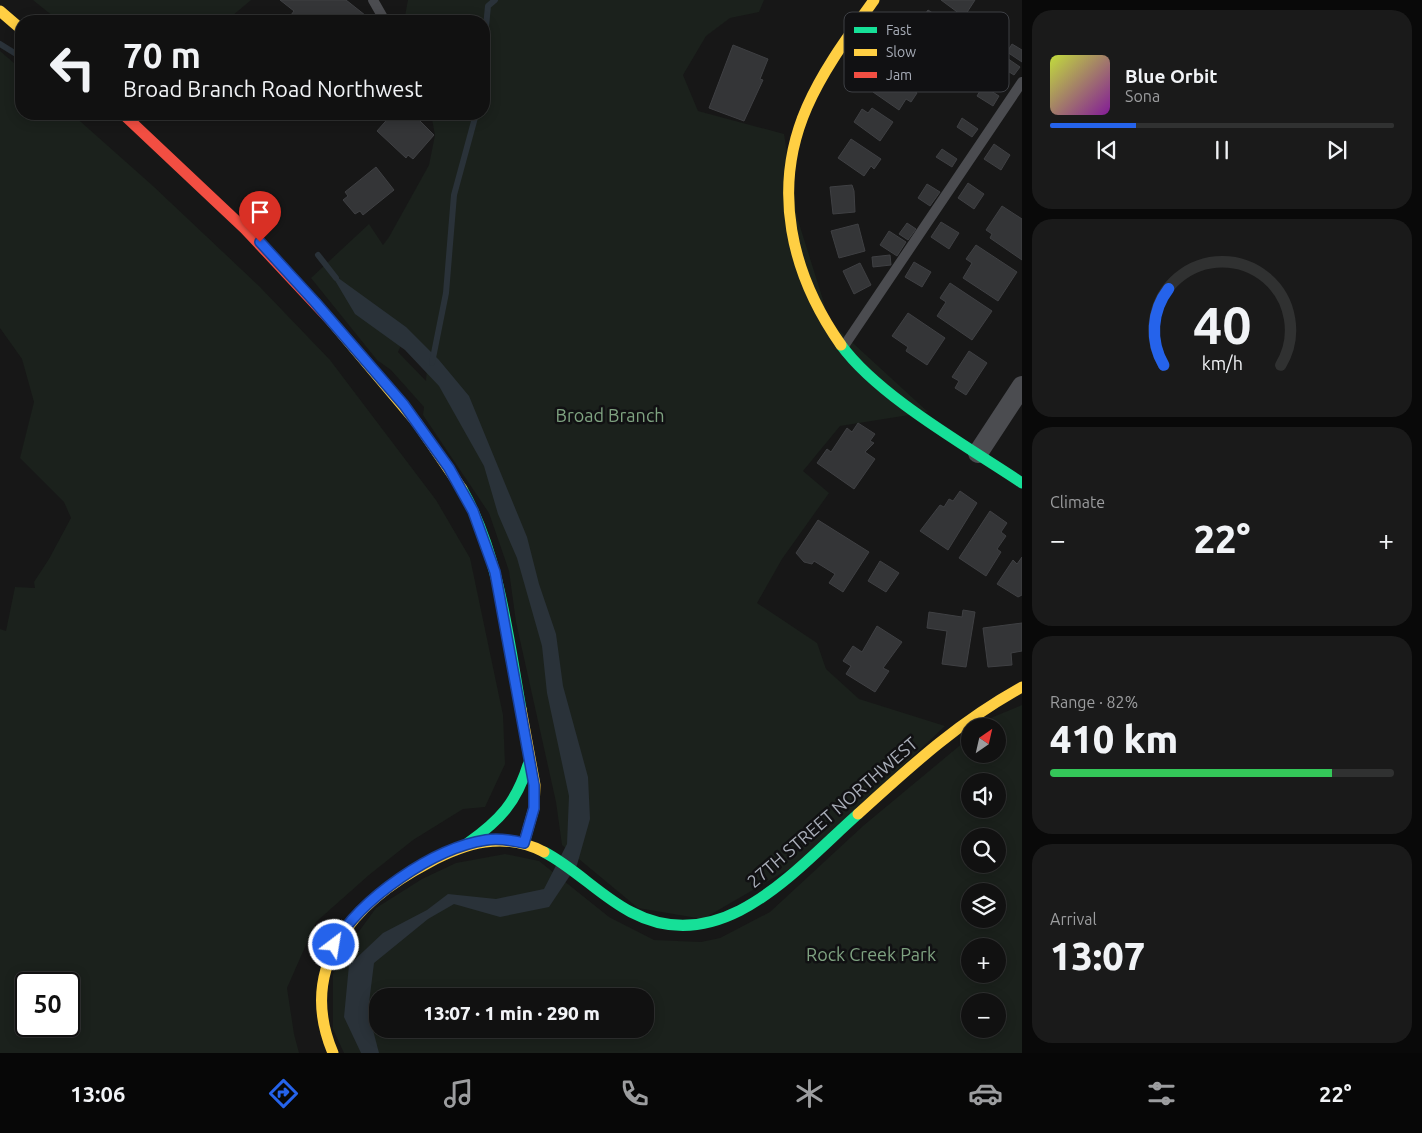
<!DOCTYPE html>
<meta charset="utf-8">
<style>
:root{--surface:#111;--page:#1a1a1a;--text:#f1f3f6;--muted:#9c9d9f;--line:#303131;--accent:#2563eb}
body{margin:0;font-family:Ubuntu,sans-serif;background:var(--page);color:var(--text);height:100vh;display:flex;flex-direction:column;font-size:19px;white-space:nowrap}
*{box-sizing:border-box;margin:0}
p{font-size:16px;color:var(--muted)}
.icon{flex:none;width:28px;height:28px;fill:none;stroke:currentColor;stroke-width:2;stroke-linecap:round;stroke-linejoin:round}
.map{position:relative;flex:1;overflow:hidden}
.details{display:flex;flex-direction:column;gap:10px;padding:10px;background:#090909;width:400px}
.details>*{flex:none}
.banner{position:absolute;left:15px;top:15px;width:475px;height:105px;border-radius:20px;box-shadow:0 2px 12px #0003,0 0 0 1px var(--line);background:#111;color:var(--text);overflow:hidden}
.needle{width:32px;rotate:34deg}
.fabs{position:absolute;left:961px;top:718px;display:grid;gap:10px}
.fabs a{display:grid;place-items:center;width:45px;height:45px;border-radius:50%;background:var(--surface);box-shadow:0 2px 12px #0003,0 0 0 1px var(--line);font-size:25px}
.speed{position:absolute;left:15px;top:972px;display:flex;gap:10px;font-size:25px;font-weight:700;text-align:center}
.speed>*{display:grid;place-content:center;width:65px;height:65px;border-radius:50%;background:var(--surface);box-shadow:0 2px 12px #0003,0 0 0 1px var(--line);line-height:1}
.speed .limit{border:2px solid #111;border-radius:8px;background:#fff;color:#111}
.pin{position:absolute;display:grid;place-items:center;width:42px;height:42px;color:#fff;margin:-51px -21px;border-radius:50% 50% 50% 0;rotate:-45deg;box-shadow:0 0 5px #0007}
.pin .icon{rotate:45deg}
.me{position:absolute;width:55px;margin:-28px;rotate:31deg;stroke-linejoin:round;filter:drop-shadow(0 0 4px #0008)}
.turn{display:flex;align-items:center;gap:18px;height:105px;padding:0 25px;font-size:22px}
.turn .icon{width:65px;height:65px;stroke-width:2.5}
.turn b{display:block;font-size:35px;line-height:42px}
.big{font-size:38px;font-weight:800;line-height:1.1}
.details .card{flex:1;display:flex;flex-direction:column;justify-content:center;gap:8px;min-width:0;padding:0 18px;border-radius:20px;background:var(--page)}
.details .dial{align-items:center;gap:0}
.dial svg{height:130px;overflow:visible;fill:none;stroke:var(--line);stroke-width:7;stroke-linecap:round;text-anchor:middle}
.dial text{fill:var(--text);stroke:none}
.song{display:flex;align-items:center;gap:15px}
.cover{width:60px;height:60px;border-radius:8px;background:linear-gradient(135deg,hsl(70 70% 55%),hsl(290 70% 35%))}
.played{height:5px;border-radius:2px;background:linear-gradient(90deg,var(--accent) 25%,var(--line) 25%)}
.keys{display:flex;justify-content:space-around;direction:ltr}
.heat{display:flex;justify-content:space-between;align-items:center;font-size:28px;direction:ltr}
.charge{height:8px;border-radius:4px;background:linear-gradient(90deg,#34c759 82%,var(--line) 0)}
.trip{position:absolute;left:369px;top:988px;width:285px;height:50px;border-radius:20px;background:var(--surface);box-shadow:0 2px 12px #0003,0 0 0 1px var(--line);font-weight:800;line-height:50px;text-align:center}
.menu{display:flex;height:80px;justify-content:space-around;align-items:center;background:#070707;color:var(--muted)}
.menu .icon{width:35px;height:35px}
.menu .on{color:var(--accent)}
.menu b{font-size:22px;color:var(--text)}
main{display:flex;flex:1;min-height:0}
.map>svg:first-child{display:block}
.green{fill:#1b211c;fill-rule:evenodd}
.water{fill:#2a3239}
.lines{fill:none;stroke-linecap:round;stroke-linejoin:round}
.stream{stroke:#2a3239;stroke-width:6}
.building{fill:#343537;stroke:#3f4043}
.lane{stroke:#4b4c50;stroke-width:10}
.street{stroke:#4b4c50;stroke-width:20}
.fast{stroke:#16e098;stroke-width:11}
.slow{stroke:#ffcf43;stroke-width:11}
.jam{stroke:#f24e42;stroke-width:11}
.route-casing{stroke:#184099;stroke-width:12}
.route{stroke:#2563eb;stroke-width:9}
.labels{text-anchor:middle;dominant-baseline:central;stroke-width:5;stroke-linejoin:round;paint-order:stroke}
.park-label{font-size:18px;fill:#7fa381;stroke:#111113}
.street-label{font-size:18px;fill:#a8adb8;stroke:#111113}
.key{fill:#111113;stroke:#3e4045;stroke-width:1}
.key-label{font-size:14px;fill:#a8adb8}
</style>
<main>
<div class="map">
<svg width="1022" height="1053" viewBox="0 0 1022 1053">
<rect width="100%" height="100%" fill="#171717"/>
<g class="green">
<path d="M 33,0 L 251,0 L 226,21 L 59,21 Z"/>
<path d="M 408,0 L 764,0 L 759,12 L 730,18 L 706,36 L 683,75 L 698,111 L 784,134 L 797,217 L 830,322 L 928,412 L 840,426 L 803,471 L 829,493 L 782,559 L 757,603 L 817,643 L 826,669 L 859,699 L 945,726 L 801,862 L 703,919 L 638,908 L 562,845 L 556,802 L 516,622 L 509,571 L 489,513 L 423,415 L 424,407 L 391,370 L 377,360 L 311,278 L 369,224 L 383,245 L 389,237 L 429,165 L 435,135 L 431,114 L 484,114 L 484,21 L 404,21 ZM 404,339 L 428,352 L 426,381 L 398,352 Z"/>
<path d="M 0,51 L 21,69 L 21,114 L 72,114 L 153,186 L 259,286 L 330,360 L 436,500 L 470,558 L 503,715 L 505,764 L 485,807 L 463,809 L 413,840 L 369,875 L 316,922 L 287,988 L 294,1034 L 299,1053 L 0,1053 L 0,629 L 6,631 L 15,587 L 35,588 L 34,582 L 49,559 L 71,518 L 64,502 L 20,458 L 34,402 L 22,359 L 0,328 ZM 26,984 L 69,984 L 69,1026 L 26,1026 Z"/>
<path d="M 1022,705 L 1022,1053 L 344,1053 L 333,1029 L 333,974 L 349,945 L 376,908 L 422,879 L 456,863 L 505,854 L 539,861 L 609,917 L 654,940 L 701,942 L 720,938 L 770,912 L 863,826 L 970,737 L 970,754 L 998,754 L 998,726 L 983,726 L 993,717 ZM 970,781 L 998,781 L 998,809 L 970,809 ZM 970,836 L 998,836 L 998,864 L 970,864 ZM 970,891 L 998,891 L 998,919 L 970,919 ZM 970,946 L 998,946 L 998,974 L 970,974 ZM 378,996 L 645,996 L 645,1029 L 378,1029 ZM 970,1001 L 998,1001 L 998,1029 L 970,1029 Z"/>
</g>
<path class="water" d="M 330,272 L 406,327 L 439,360 L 469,396 L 527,537 L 539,584 L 556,634 L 563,686 L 588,777 L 590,819 L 577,865 L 549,907 L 500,917 L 454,904 L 428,919 L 374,963 L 368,1011 L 379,1053 L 361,1053 L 344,1017 L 349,965 L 383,933 L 427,910 L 448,894 L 496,899 L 544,889 L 567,844 L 569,796 L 547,693 L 542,646 L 517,558 L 498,514 L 484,466 L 439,386 L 405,350 L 355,314 Z"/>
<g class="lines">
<g class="stream">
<path d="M 0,44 L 21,57"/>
<path d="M 484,47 L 488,6 L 495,0"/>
<path d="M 318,255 L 336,278"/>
<path d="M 432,363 L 446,293 L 454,195 L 476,114"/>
</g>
</g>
<g class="building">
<path d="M 280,0 L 346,0 L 370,19 L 369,21 L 292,21 L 291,15 L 294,11 Z"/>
<path d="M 941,0 L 975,0 L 964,17 Z"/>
<path d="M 928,10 L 952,26 L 945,36 L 948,38 L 942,47 L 915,29 Z"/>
<path d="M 1012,44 L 1022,50 L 1022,62 L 1007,52 Z"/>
<path d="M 733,45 L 768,59 L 760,79 L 763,80 L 744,121 L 709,108 Z"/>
<path d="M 1004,56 L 1020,67 L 1014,75 L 998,65 Z"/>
<path d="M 887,72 L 917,93 L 911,102 L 906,99 L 899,110 L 873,92 Z"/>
<path d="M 983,86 L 999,96 L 993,106 L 977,96 Z"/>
<path d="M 872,108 L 893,122 L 880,141 L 854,122 L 862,109 L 868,113 Z"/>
<path d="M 392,114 L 413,114 L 434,135 L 413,159 L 408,155 L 406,158 L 377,131 Z"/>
<path d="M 962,118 L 978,129 L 972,137 L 957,127 Z"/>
<path d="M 851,139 L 881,159 L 874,169 L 871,166 L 864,176 L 838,158 Z"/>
<path d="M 994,144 L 1010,155 L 1001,170 L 984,159 Z"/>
<path d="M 942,149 L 957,159 L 952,167 L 936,157 Z"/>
<path d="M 376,167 L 394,190 L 363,215 L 360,211 L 355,214 L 343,200 L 348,196 L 345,192 Z"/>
<path d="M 968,183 L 984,194 L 974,209 L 958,198 Z"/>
<path d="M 927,184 L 940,192 L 930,206 L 918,198 Z"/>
<path d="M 852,185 L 854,191 L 855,212 L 833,214 L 830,187 Z"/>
<path d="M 1002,206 L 1022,219 L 1022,260 L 990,238 L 992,234 L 986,230 Z"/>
<path d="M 941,222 L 959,233 L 949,249 L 931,237 Z"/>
<path d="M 907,223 L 916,229 L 908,240 L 899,234 Z"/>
<path d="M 858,224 L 865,251 L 839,258 L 831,231 Z"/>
<path d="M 889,231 L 906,242 L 897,256 L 880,245 Z"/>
<path d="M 976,245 L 1017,272 L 998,301 L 963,278 L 972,263 L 966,259 Z"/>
<path d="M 890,255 L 891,265 L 873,267 L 872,257 Z"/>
<path d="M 914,262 L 931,272 L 922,287 L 905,277 Z"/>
<path d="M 860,263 L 871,285 L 854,294 L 843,271 Z"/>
<path d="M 950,283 L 992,311 L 972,340 L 937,316 L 946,302 L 940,298 Z"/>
<path d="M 908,313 L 945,338 L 927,365 L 906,351 L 908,347 L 892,336 Z"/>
<path d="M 969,351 L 987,363 L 966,395 L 955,388 L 959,381 L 952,377 Z"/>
<path d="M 858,423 L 875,434 L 870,441 L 874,443 L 865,452 L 875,459 L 854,489 L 817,463 L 827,449 L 831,452 L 847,428 L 852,432 Z"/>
<path d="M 960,491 L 977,503 L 948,550 L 920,531 L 940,505 L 944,507 L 949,499 L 953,501 Z"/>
<path d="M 990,511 L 1007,523 L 1001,532 L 1006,536 L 997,549 L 1001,552 L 986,576 L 959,558 Z"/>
<path d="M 818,520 L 869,552 L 843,592 L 829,583 L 835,574 L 814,561 L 812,564 L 804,562 L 796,553 Z"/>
<path d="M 1022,557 L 1022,595 L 1018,597 L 997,584 L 1013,560 L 1017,564 Z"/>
<path d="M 880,561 L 899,573 L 886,592 L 868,581 Z"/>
<path d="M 963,610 L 975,612 L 966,667 L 942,664 L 947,631 L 927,628 L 929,612 L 962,617 Z"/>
<path d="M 1022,623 L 1022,651 L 1011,653 L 1012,665 L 988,667 L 983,628 Z"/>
<path d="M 877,626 L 902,642 L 883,668 L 889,671 L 875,692 L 846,674 L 851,666 L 843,661 L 853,646 L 862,652 Z"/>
</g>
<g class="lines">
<g class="lane">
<path d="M 373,0 L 385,21"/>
<path d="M 844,346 L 1022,82"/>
</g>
<path class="street" d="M 978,453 L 1022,386"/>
<g class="fast">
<path d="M 841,345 C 879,397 967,446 1022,483"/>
<path d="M 462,489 C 499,554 508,636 521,709"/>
<path d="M 468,843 C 500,820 516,803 528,765"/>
<path d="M 544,852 C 575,868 600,896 631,912 C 722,960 796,869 858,814"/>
</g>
<g class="slow">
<path d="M 0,11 L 21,29"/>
<path d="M 332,322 L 417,423 L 462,489"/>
<path d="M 841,345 C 791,274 771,189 807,107 C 824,68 850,34 874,0"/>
<path d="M 521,709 L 535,785 L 534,808 L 524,843"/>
<path d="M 858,814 C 912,765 957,723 1022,687"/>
<path d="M 333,1053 C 296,966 355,901 428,863 C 465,843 504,831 544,852"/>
</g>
<path class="jam" d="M 123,114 L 245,229 L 332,322"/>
</g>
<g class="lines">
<g class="route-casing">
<path id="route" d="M 260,242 L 315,302 L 404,405 L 449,468 L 473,511 L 495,572 L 534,785 L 534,808 L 524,843 C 511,840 499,838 486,840 C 433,848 360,899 334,945"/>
</g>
<use href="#route" class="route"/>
</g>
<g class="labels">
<g class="park-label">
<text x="610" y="415">Broad Branch</text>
<text x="871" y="954">Rock Creek Park</text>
</g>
<g class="street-label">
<text transform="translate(832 812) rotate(-41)">27TH STREET NORTHWEST</text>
</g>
</g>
<rect x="844" y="12" width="165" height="80" rx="8" class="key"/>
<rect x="854" y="27" width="23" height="6" fill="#16e098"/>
<rect x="854" y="49" width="23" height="7" fill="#ffcf43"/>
<rect x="854" y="72" width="23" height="6" fill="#f24e42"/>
<g class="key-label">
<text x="886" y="35">Fast</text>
<text x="886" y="57">Slow</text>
<text x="886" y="80">Jam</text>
</g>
</svg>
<div class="fabs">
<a><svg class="needle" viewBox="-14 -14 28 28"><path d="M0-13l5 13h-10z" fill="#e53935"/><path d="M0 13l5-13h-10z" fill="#9c9d9f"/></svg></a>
<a><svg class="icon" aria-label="sound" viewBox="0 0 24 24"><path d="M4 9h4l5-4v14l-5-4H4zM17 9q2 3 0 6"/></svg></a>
<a><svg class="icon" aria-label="search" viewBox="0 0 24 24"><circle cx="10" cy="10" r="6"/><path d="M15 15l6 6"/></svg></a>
<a><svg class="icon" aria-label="layers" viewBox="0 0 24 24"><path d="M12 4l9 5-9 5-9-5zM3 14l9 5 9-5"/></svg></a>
<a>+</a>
<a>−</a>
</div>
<div class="speed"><div class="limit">50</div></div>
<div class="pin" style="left:260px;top:242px;background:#d93025"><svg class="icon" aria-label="arrive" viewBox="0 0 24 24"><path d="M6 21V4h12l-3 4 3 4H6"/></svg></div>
<svg class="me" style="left:334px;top:945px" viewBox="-20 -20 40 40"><circle r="17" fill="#2563eb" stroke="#fff" stroke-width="3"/><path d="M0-11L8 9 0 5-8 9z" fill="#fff"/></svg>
<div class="trip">13:07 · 1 min · 290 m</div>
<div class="banner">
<div class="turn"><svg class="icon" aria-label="left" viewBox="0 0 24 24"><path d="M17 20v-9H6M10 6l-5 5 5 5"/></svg><div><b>70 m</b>Broad Branch Road Northwest</div></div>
</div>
</div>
<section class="details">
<div class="card">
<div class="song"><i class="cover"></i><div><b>Blue Orbit</b><p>Sona</p></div></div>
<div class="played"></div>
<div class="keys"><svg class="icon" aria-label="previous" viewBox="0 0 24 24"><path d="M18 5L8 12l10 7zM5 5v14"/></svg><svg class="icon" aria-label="pause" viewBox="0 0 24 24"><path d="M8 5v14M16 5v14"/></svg><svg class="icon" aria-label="next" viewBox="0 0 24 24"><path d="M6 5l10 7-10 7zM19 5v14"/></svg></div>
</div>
<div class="card dial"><svg viewBox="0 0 100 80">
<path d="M14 69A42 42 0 1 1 86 69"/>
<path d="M14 69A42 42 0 0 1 17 22" stroke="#2563eb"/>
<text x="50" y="56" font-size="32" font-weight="700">40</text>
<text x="50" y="72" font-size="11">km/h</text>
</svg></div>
<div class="card"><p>Climate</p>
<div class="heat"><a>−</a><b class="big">22°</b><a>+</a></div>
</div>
<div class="card"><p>Range · 82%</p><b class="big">410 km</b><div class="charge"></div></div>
<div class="card"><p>Arrival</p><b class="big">13:07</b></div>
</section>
</main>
<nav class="menu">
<b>13:06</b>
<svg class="icon on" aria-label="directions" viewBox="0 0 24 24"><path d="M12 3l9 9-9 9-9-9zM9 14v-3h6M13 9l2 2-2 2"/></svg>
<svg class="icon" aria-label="music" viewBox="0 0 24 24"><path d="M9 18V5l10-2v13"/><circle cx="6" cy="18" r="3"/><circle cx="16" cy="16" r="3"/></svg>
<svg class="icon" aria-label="phone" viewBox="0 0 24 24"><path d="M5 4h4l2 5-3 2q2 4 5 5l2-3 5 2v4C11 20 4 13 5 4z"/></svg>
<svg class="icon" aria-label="climate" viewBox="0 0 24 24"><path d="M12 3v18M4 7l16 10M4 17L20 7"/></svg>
<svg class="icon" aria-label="car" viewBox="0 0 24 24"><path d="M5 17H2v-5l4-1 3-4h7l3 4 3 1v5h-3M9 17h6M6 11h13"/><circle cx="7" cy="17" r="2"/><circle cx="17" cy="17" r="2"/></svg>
<svg class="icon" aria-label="filters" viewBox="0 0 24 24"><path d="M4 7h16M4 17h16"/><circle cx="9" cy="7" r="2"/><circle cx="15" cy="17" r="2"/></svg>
<b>22°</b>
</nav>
